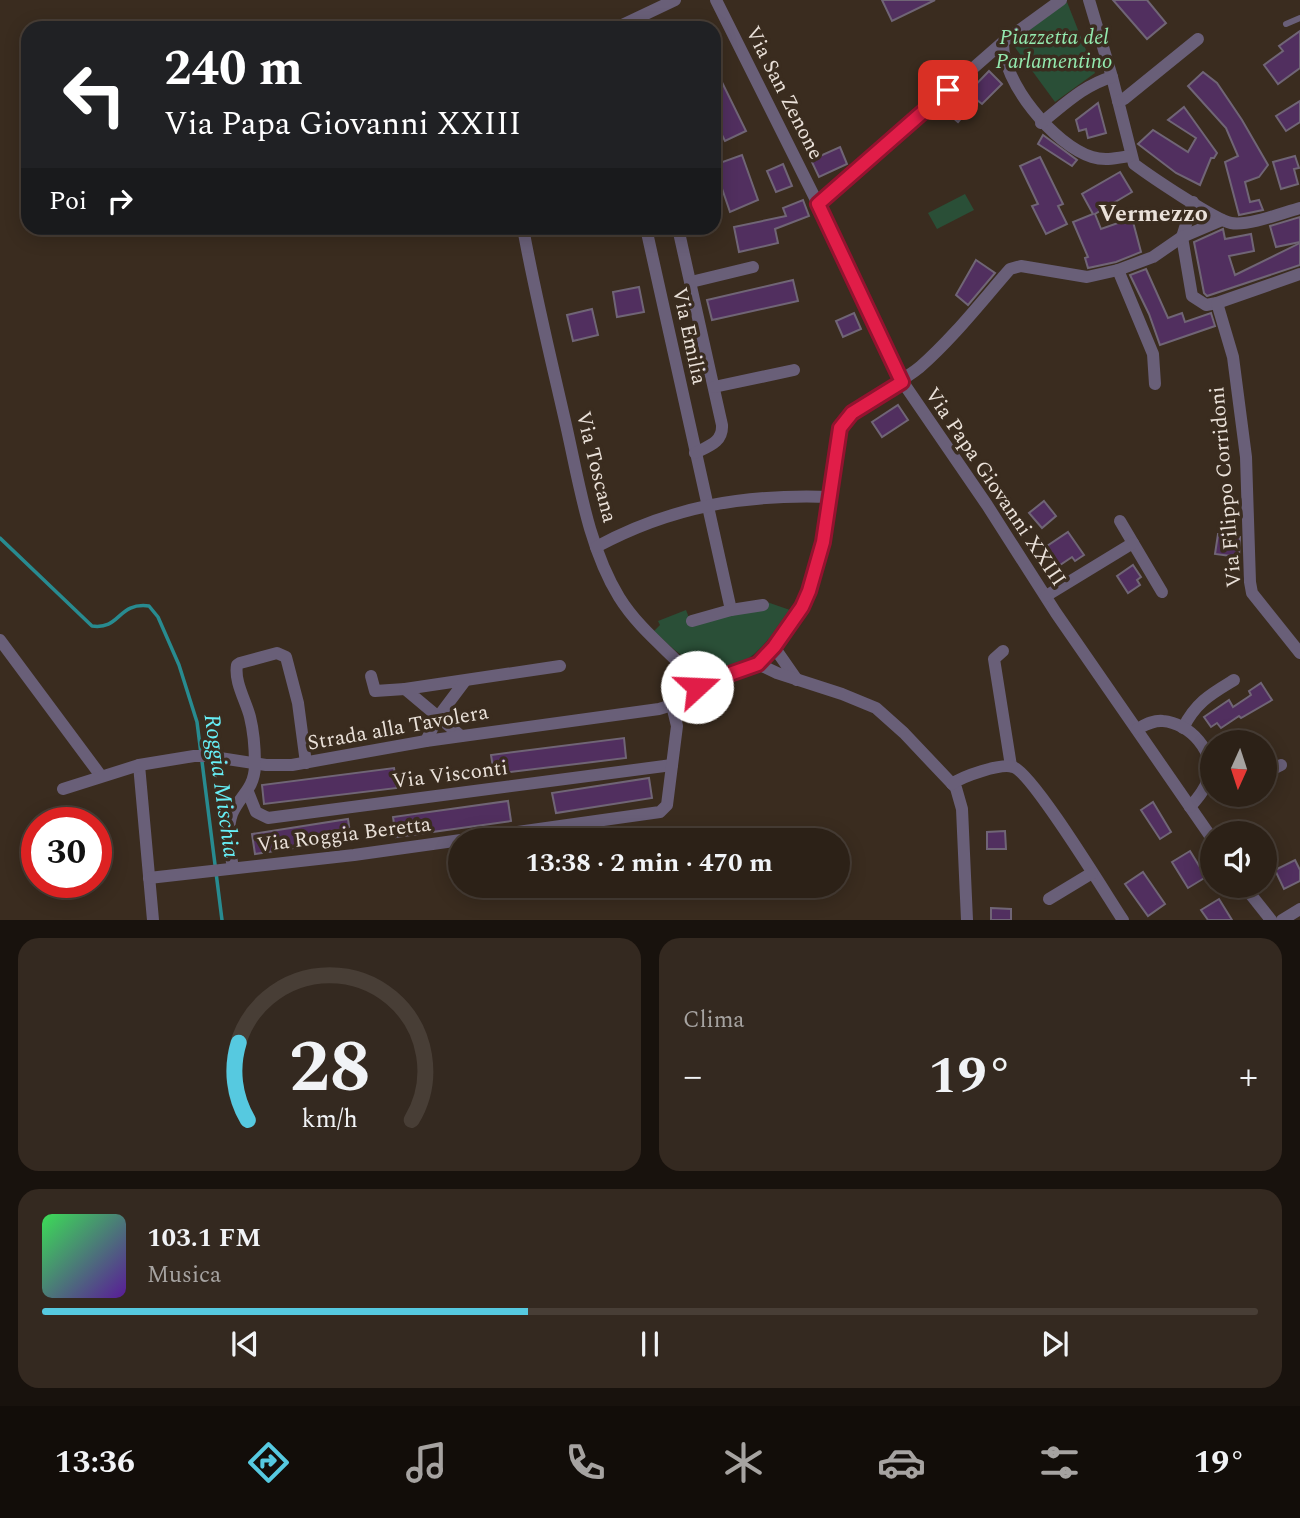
<!DOCTYPE html>
<html lang="it">
<meta charset="utf-8">
<style>
:root{--surface:#2c2117;--page:#342920;--text:#f1f3f6;--muted:#a6a3a1;--line:#483e36;--accent:#56c9e0}
body{margin:0;font-family:Spectral,serif;background:var(--page);color:var(--text);height:100vh;display:flex;flex-direction:column;font-size:26px;white-space:nowrap}
*{box-sizing:border-box;margin:0}
p{font-size:23px;color:var(--muted)}
.icon{flex:none;width:38px;height:38px;fill:none;stroke:currentColor;stroke-width:2;stroke-linecap:round;stroke-linejoin:round}
.map{position:relative;height:920px;overflow:hidden}
.side{display:flex;flex-direction:column;gap:18px;padding:18px;background:#18120d;flex:1}
.side>*{flex:none}
.guide{position:absolute;left:21px;top:21px;width:700px;height:214px;border-radius:21px;box-shadow:0 4px 18px #0003,0 0 0 2px var(--line);background:#202124;color:#fff;overflow:hidden}
.needle{width:46px;rotate:183deg}
.buttons{position:absolute;left:1200px;top:730px;display:grid;gap:14px}
.buttons a{display:grid;place-items:center;width:77px;height:77px;border-radius:50%;background:var(--surface);box-shadow:0 4px 18px #0003,0 0 0 2px var(--line);font-size:35px}
.speed{position:absolute;left:21px;top:807px;display:flex;gap:14px;font-size:35px;font-weight:700;text-align:center}
.speed>*{display:grid;place-content:center;width:91px;height:91px;border-radius:50%;background:var(--surface);box-shadow:0 4px 18px #0003,0 0 0 2px var(--line);line-height:1}
.speed .limit{border:10px solid #d22;background:#fff;color:#111}
.pin{position:absolute;display:grid;place-items:center;width:60px;height:60px;color:#fff;margin:-30px;border-radius:14px;box-shadow:0 4px 10px #0006}
.me{position:absolute;width:77px;margin:-38px;rotate:70deg;stroke-linejoin:round;filter:drop-shadow(0 0 5px #0008)}
.turn{display:flex;align-items:center;gap:24px;height:147px;padding:0 28px;font-size:32px}
.turn .icon{width:91px;height:91px;stroke-width:2.5}
.turn b{display:block;font-size:49px;line-height:60px}
.then{display:flex;align-items:center;height:66px;padding:0 28px;background:#0003;gap:14px;font-size:26px}
.big{font-size:52px;font-weight:700;line-height:1.1}
.side .widget{flex:1;display:flex;flex-direction:column;justify-content:center;gap:10px;min-width:0;padding:0 24px;border-radius:21px;background:var(--page)}
.side .dial{align-items:center;gap:0}
.dial svg{height:182px;overflow:visible;fill:none;stroke:var(--line);stroke-width:7;stroke-linecap:round;text-anchor:middle}
.dial text{fill:var(--text);stroke:none}
.song{display:flex;align-items:center;gap:21px}
.cover{width:84px;height:84px;border-radius:10px;background:linear-gradient(135deg,hsl(130 70% 55%),hsl(270 70% 35%))}
.played{height:7px;border-radius:4px;background:linear-gradient(90deg,var(--accent) 40%,var(--line) 40%)}
.keys{display:flex;justify-content:space-around;direction:ltr}
.heat{display:flex;justify-content:space-between;align-items:center;font-size:38px;direction:ltr}
.side .tiles{flex:1;display:grid;gap:18px;grid-template-columns:1fr 1fr}
.widget:last-child{grid-column:span 2}
.trip{position:absolute;left:448px;top:828px;width:402px;height:70px;border-radius:35px;background:var(--surface);box-shadow:0 4px 18px #0003,0 0 0 2px var(--line);font-weight:700;line-height:70px;text-align:center}
.tab-bar{display:flex;height:112px;justify-content:space-around;align-items:center;background:#120d09;color:var(--muted)}
.tab-bar .icon{width:49px;height:49px}
.tab-bar .current{color:var(--accent)}
.tab-bar b{font-size:32px;color:var(--text)}
.map>svg:first-child{display:block}
.green{fill:#2a4f37}
.lines{fill:none;stroke-linecap:round;stroke-linejoin:round}
.stream{stroke:#288b90;stroke-width:3.5}
.building{fill:#512f5f;stroke:#706576;stroke-width:2}
.service{stroke:#695f78;stroke-width:6}
.minor{stroke:#695f78;stroke-width:12}
.route-casing{stroke:#92132f;stroke-width:18}
.route{stroke:#e11d48;stroke-width:12}
.labels{text-anchor:middle;dominant-baseline:central;stroke-width:7;stroke-linejoin:round;paint-order:stroke}
.park-label{font-size:21px;font-style:italic;fill:#94eaaf;stroke:#3a2c1f}
.street-label{font-size:21px;fill:#eae1d9;stroke:#3a2c1f}
.water-label{font-size:23px;font-style:italic;fill:#67eff6;stroke:#3a2c1f}
.quarter-label{font-size:24px;font-weight:bold;fill:#eae1d9;stroke:#3a2c1f}
</style>
<div class="map">
<svg width="1300" height="920" viewBox="0 0 1300 920">
<rect width="100%" height="100%" fill="#3a2c1f"/>
<g class="green">
<path d="M 1067,2 L 1095,73 L 1055,102 L 1011,42 Z"/>
<path d="M 965,194 L 974,210 L 937,229 L 928,213 Z"/>
<path d="M 764,601 L 790,610 C 764,649 733,690 683,656 C 672,649 663,639 654,631 L 660,625 L 658,621 L 686,610 L 691,623 Z"/>
</g>
<g class="lines">
<path class="stream" d="M 0,538 L 92,626 C 121,630 117,602 149,606 L 158,617 L 179,665 L 197,722 L 222,920"/>
</g>
<g class="building">
<path d="M 882,0 L 935,0 L 892,21 Z"/>
<path d="M 1113,0 L 1147,0 L 1166,23 L 1147,39 Z"/>
<path d="M 1300,31 L 1300,68 L 1278,84 L 1264,65 L 1283,51 L 1279,46 Z"/>
<path d="M 714,66 L 746,131 L 725,141 L 714,119 Z"/>
<path d="M 989,71 L 1002,84 L 982,104 L 977,100 L 958,122 L 944,110 L 954,98 L 959,102 Z"/>
<path d="M 1203,72 L 1217,83 L 1242,120 L 1268,165 L 1259,177 L 1245,182 L 1250,202 L 1259,200 L 1263,210 L 1239,215 L 1225,162 L 1238,156 L 1226,128 L 1188,86 Z"/>
<path d="M 1300,101 L 1300,122 L 1286,131 L 1276,116 Z"/>
<path d="M 1098,103 L 1106,133 L 1088,138 L 1086,129 L 1079,131 L 1076,120 Z"/>
<path d="M 1184,107 L 1217,153 L 1214,158 L 1211,158 L 1200,185 L 1176,173 L 1138,144 L 1153,130 L 1188,152 L 1196,138 L 1168,120 Z"/>
<path d="M 1043,135 L 1077,160 L 1072,166 L 1038,144 Z"/>
<path d="M 840,147 L 847,164 L 819,177 L 811,160 Z"/>
<path d="M 742,155 L 758,200 L 730,212 L 714,165 Z"/>
<path d="M 1295,156 L 1299,168 L 1294,169 L 1298,184 L 1281,189 L 1273,162 Z"/>
<path d="M 1040,157 L 1063,204 L 1058,206 L 1067,224 L 1046,234 L 1032,206 L 1038,204 L 1020,166 Z"/>
<path d="M 783,164 L 792,186 L 776,192 L 767,171 Z"/>
<path d="M 1120,172 L 1132,192 L 1095,214 L 1101,229 L 1132,218 L 1141,252 L 1116,262 L 1088,268 L 1085,258 L 1088,257 L 1073,222 L 1093,214 L 1082,194 Z"/>
<path d="M 803,200 L 809,216 L 775,229 L 778,243 L 739,252 L 734,227 L 786,216 L 783,208 Z"/>
<path d="M 1300,217 L 1300,242 L 1276,247 L 1270,226 Z"/>
<path d="M 1223,229 L 1225,239 L 1251,234 L 1254,251 L 1229,256 L 1235,275 L 1300,243 L 1300,265 L 1207,296 L 1204,293 L 1194,242 Z"/>
<path d="M 976,260 L 995,273 L 968,305 L 956,295 Z"/>
<path d="M 1146,269 L 1168,318 L 1182,313 L 1185,322 L 1211,313 L 1215,326 L 1160,345 L 1149,314 L 1130,275 Z"/>
<path d="M 793,280 L 798,301 L 712,320 L 707,300 Z"/>
<path d="M 639,287 L 644,312 L 617,317 L 613,292 Z"/>
<path d="M 592,309 L 598,335 L 573,341 L 567,315 Z"/>
<path d="M 854,313 L 861,329 L 843,337 L 836,321 Z"/>
<path d="M 898,405 L 908,420 L 882,437 L 872,422 Z"/>
<path d="M 1044,501 L 1056,516 L 1042,528 L 1029,513 Z"/>
<path d="M 1068,532 L 1084,555 L 1075,561 L 1072,557 L 1057,567 L 1044,548 Z"/>
<path d="M 1218,534 L 1240,537 L 1239,557 L 1215,554 Z"/>
<path d="M 1133,565 L 1141,577 L 1137,580 L 1140,585 L 1128,593 L 1117,576 Z"/>
<path d="M 1261,683 L 1272,700 L 1241,718 L 1239,716 L 1221,728 L 1217,723 L 1211,727 L 1204,717 L 1229,700 L 1233,707 L 1251,695 L 1249,691 Z"/>
<path d="M 624,738 L 626,758 L 494,774 L 491,755 Z"/>
<path d="M 394,768 L 397,788 L 264,804 L 262,785 Z"/>
<path d="M 649,778 L 652,798 L 556,813 L 552,793 Z"/>
<path d="M 508,801 L 511,821 L 396,837 L 393,817 Z"/>
<path d="M 1153,802 L 1171,832 L 1160,839 L 1141,810 Z"/>
<path d="M 348,819 L 351,839 L 255,854 L 252,834 Z"/>
<path d="M 1005,831 L 1006,849 L 987,849 L 987,832 Z"/>
<path d="M 1190,851 L 1206,877 L 1188,888 L 1172,862 Z"/>
<path d="M 1295,860 L 1300,870 L 1300,881 L 1284,889 L 1275,870 Z"/>
<path d="M 1143,872 L 1165,904 L 1148,916 L 1125,884 Z"/>
<path d="M 1219,899 L 1232,920 L 1208,920 L 1201,910 Z"/>
<path d="M 991,908 L 1011,909 L 1011,920 L 991,920 Z"/>
</g>
<g class="lines">
<path class="service" d="M 1286,24 L 1300,18"/>
<g class="minor">
<path d="M 716,0 L 818,204"/>
<path d="M 1061,0 L 1003,42 L 818,204 L 902,381 L 987,505 L 1056,613 L 1213,840"/>
<path d="M 1089,0 L 1112,77 L 1134,164 C 1150,176 1215,220 1231,223 C 1249,226 1282,213 1300,208"/>
<path d="M 616,28 L 675,0"/>
<path d="M 1003,42 C 1002,82 1054,145 1092,157 C 1105,161 1117,158 1130,156"/>
<path d="M 1118,101 L 1124,99 L 1198,39"/>
<path d="M 1041,123 C 1064,105 1084,85 1112,77"/>
<path d="M 1193,202 L 1182,237 L 1192,296 L 1206,305 L 1217,303 L 1300,274"/>
<path d="M 523,228 C 535,294 551,359 566,425 C 579,482 588,546 619,597 C 640,631 672,653 697,682"/>
<path d="M 646,228 L 731,610"/>
<path d="M 678,228 L 722,425 C 723,442 709,446 695,453"/>
<path d="M 1118,270 L 1153,354 L 1155,384"/>
<path d="M 691,282 L 753,267"/>
<path d="M 1217,303 L 1233,357 L 1246,457 L 1250,582 L 1252,593 L 1300,653"/>
<path d="M 714,387 L 794,370"/>
<path d="M 1120,521 L 1162,592"/>
<path d="M 596,547 C 672,506 745,494 830,497"/>
<path d="M 1046,596 L 1133,543"/>
<path d="M 692,621 L 731,610 L 763,605"/>
<path d="M 0,640 L 101,776"/>
<path d="M 774,647 L 797,680"/>
<path d="M 1003,651 L 994,659 L 1011,766"/>
<path d="M 758,664 L 777,673 L 842,694 L 876,708 L 904,733 L 956,788 L 962,809 L 967,920"/>
<path d="M 371,676 L 375,691 L 405,689"/>
<path d="M 707,682 C 723,677 743,674 757,664 C 767,657 775,645 782,636 C 816,591 825,542 832,486 C 834,468 832,439 843,424 C 857,403 898,385 920,367 C 954,337 981,302 1010,269 L 1021,266 L 1087,277 L 1118,270 L 1153,257 L 1182,237 L 1222,220"/>
<path d="M 1183,728 C 1196,702 1211,694 1234,680"/>
<path d="M 1137,729 C 1145,725 1153,720 1163,721 C 1189,723 1217,752 1208,779 C 1205,790 1197,799 1190,807"/>
<path d="M 461,736 L 405,689 L 560,666"/>
<path d="M 426,741 L 438,717 L 465,681"/>
<path d="M 139,765 L 153,920"/>
<path d="M 1265,773 L 1281,765"/>
<path d="M 952,784 C 963,776 1001,763 1013,767 C 1032,772 1107,896 1123,920"/>
<path d="M 63,789 L 139,765 L 194,756 L 207,756 L 266,765 L 292,765 L 426,741 L 659,709 L 672,705 L 697,689"/>
<path d="M 248,792 L 256,812 L 268,818 L 672,765"/>
<path d="M 233,868 C 230,851 226,831 232,814 C 240,795 254,790 255,766 C 255,750 254,733 250,717 C 246,701 234,682 237,665 L 240,663 L 277,653 L 286,657 L 298,703 L 306,763"/>
<path d="M 149,878 L 354,855 L 660,812 L 667,805 L 677,726 L 672,705"/>
<path d="M 1244,886 L 1271,920"/>
<path d="M 1049,899 L 1092,873"/>
<path d="M 1282,920 L 1300,909"/>
</g>
</g>
<g class="lines">
<g class="route-casing">
<path id="route" d="M 697,687 L 701,680 L 707,682 L 758,664 L 774,647 L 802,607 L 809,591 L 823,542 L 840,428 L 852,413 L 902,382 L 818,204 L 948,90"/>
</g>
<use href="#route" class="route"/>
</g>
<g class="labels">
<g class="park-label">
<text x="1054" y="38">Piazzetta del<tspan x="1054" dy="24">Parlamentino</tspan></text>
</g>
<g class="street-label">
<text transform="translate(784 93) rotate(63)">Via San Zenone</text>
<text transform="translate(689 336) rotate(78)">Via Emilia</text>
<text transform="translate(596 467) rotate(76)">Via Toscana</text>
<text transform="translate(995 487) rotate(56)">Via Papa Giovanni XXIII</text>
<text transform="translate(1226 487) rotate(-95)">Via Filippo Corridoni</text>
<text transform="translate(398 728) rotate(-10)">Strada alla Tavolera</text>
<text transform="translate(450 775) rotate(-7)">Via Visconti</text>
<text transform="translate(344 835) rotate(-7)">Via Roggia Beretta</text>
</g>
<g class="water-label">
<text transform="translate(221 786) rotate(82)">Roggia Mischia</text>
</g>
<g class="quarter-label">
<text x="1153" y="214">Vermezzo</text>
</g>
</g>
</svg>
<div class="buttons">
<a><svg class="needle" viewBox="-14 -14 28 28"><path d="M0-13l5 13h-10z" fill="#e53935"/><path d="M0 13l5-13h-10z" fill="#a6a3a1"/></svg></a>
<a><svg class="icon" aria-label="sound" viewBox="0 0 24 24"><path d="M4 9h4l5-4v14l-5-4H4zM17 9q2 3 0 6"/></svg></a>
</div>
<div class="speed"><div class="limit">30</div></div>
<div class="pin" style="left:948px;top:90px;background:#d93025"><svg class="icon" aria-label="arrive" viewBox="0 0 24 24"><path d="M6 21V4h12l-3 4 3 4H6"/></svg></div>
<svg class="me" style="left:697px;top:687px" viewBox="-20 -20 40 40"><circle r="19" fill="#fff"/><path d="M0-13L10 11 0 6-10 11z" fill="#e11d48"/></svg>
<div class="trip">13:38 · 2 min · 470 m</div>
<div class="guide">
<div class="turn"><svg class="icon" aria-label="left" viewBox="0 0 24 24"><path d="M17 20v-9H6M10 6l-5 5 5 5"/></svg><div><b>240 m</b>Via Papa Giovanni XXIII</div></div>
<div class="then">Poi<svg class="icon" aria-label="right" viewBox="0 0 24 24"><path d="M7 20v-9h11M14 6l5 5-5 5"/></svg></div>
</div>
</div>
<section class="side">
<div class="tiles">
<div class="widget dial"><svg viewBox="0 0 100 80">
<path d="M14 69A42 42 0 1 1 86 69"/>
<path d="M14 69A42 42 0 0 1 10 35" stroke="#56c9e0"/>
<text x="50" y="56" font-size="32" font-weight="700">28</text>
<text x="50" y="72" font-size="11">km/h</text>
</svg></div>
<div class="widget"><p>Clima</p>
<div class="heat"><a>−</a><b class="big">19°</b><a>+</a></div>
</div>
<div class="widget">
<div class="song"><i class="cover"></i><div><b>103.1 FM</b><p>Musica</p></div></div>
<div class="played"></div>
<div class="keys"><svg class="icon" aria-label="previous" viewBox="0 0 24 24"><path d="M18 5L8 12l10 7zM5 5v14"/></svg><svg class="icon" aria-label="pause" viewBox="0 0 24 24"><path d="M8 5v14M16 5v14"/></svg><svg class="icon" aria-label="next" viewBox="0 0 24 24"><path d="M6 5l10 7-10 7zM19 5v14"/></svg></div>
</div>
</div>
</section>
<nav class="tab-bar">
<b>13:36</b>
<svg class="icon current" aria-label="directions" viewBox="0 0 24 24"><path d="M12 3l9 9-9 9-9-9zM9 14v-3h6M13 9l2 2-2 2"/></svg>
<svg class="icon" aria-label="music" viewBox="0 0 24 24"><path d="M9 18V5l10-2v13"/><circle cx="6" cy="18" r="3"/><circle cx="16" cy="16" r="3"/></svg>
<svg class="icon" aria-label="phone" viewBox="0 0 24 24"><path d="M5 4h4l2 5-3 2q2 4 5 5l2-3 5 2v4C11 20 4 13 5 4z"/></svg>
<svg class="icon" aria-label="climate" viewBox="0 0 24 24"><path d="M12 3v18M4 7l16 10M4 17L20 7"/></svg>
<svg class="icon" aria-label="car" viewBox="0 0 24 24"><path d="M5 17H2v-5l4-1 3-4h7l3 4 3 1v5h-3M9 17h6M6 11h13"/><circle cx="7" cy="17" r="2"/><circle cx="17" cy="17" r="2"/></svg>
<svg class="icon" aria-label="filters" viewBox="0 0 24 24"><path d="M4 7h16M4 17h16"/><circle cx="9" cy="7" r="2"/><circle cx="15" cy="17" r="2"/></svg>
<b>19°</b>
</nav>
